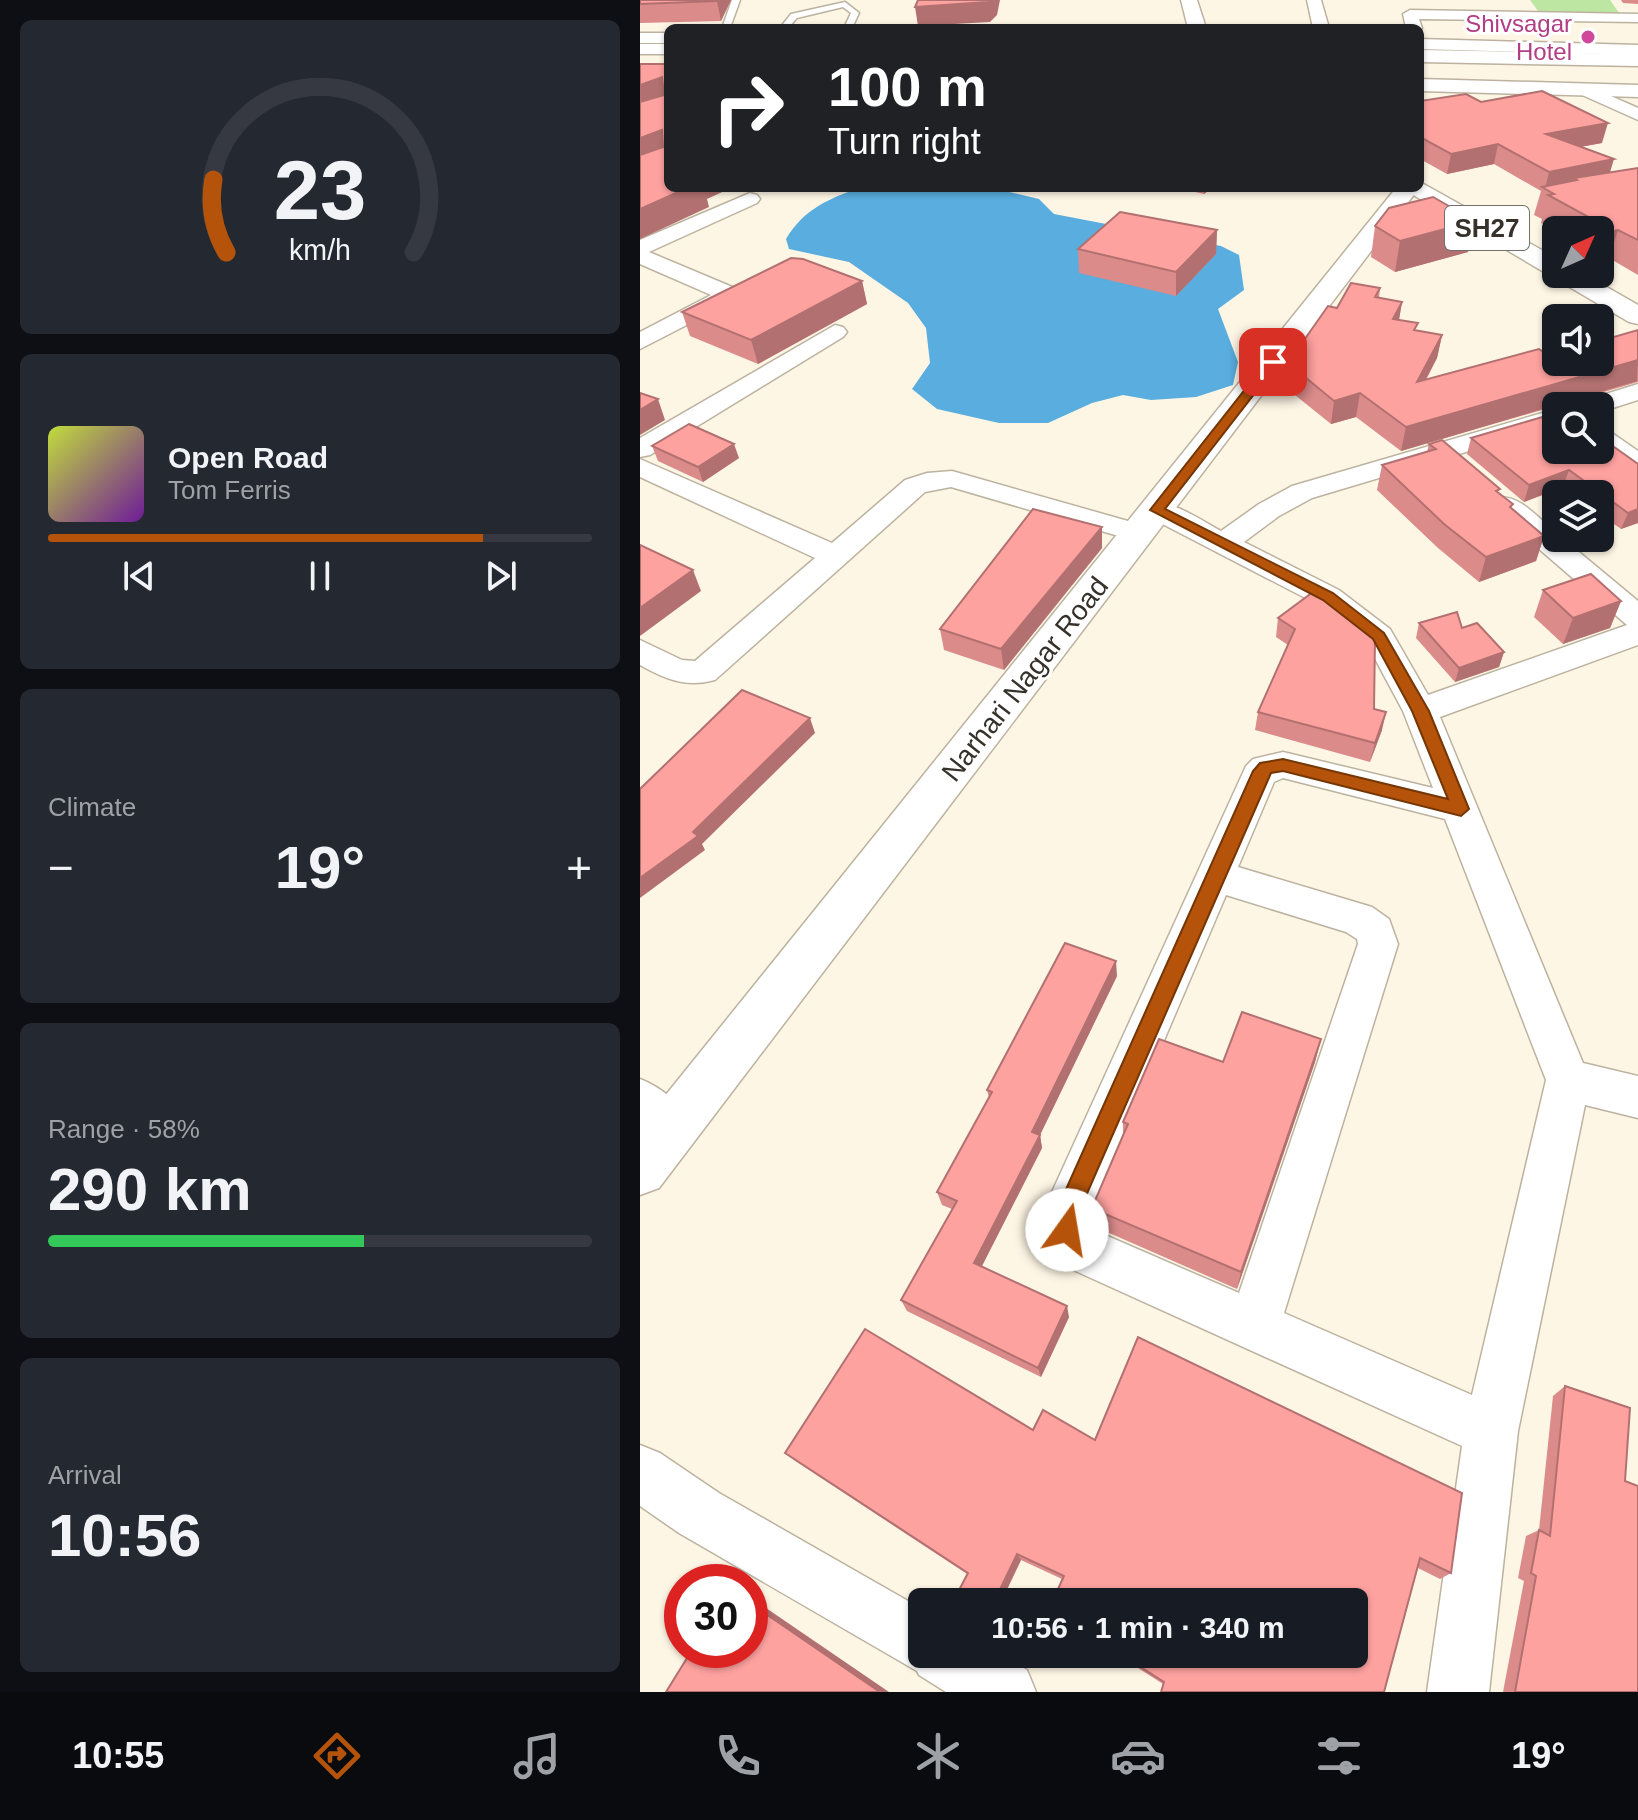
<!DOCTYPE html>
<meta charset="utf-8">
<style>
:root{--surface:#171b24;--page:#242831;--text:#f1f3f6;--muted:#9ea1a6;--line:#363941;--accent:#b45309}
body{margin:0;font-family:Helvetica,sans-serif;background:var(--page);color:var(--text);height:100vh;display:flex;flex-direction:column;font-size:30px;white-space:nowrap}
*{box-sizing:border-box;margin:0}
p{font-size:26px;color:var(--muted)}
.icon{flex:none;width:44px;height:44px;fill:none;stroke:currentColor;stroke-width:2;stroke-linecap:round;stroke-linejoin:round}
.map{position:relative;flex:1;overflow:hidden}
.drawer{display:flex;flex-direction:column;gap:20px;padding:20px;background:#0d0f14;width:640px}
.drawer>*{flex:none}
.banner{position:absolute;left:24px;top:24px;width:760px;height:168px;border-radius:12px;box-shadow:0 2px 6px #0004;background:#202124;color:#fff;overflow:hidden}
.needle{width:52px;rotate:45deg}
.fabs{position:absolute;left:902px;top:216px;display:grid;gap:16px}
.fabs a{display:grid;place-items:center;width:72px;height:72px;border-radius:12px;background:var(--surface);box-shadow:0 2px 6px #0004;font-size:40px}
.speed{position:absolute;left:24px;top:1564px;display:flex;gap:16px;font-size:40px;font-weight:700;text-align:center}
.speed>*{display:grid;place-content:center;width:104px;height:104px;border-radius:50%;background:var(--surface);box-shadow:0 2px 6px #0004;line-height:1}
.speed .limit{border:12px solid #d22;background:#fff;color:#111}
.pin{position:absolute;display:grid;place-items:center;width:68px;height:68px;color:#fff;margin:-34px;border-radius:16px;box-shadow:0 4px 12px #0006}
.me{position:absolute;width:88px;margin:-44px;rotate:13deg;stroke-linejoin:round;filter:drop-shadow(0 0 6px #0008)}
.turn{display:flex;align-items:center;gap:28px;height:168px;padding:0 32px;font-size:36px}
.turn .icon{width:104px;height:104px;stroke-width:2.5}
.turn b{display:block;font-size:56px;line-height:68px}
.big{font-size:60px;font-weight:700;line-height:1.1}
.drawer .tile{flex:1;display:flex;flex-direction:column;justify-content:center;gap:12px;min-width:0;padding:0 28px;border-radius:12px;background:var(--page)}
.drawer .dial{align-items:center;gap:0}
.dial svg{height:208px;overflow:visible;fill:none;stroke:var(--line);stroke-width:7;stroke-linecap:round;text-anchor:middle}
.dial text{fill:var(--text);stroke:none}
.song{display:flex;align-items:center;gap:24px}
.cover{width:96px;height:96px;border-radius:12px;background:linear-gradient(135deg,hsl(70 70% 55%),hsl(280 70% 35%))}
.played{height:8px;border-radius:4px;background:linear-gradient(90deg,var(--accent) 80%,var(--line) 80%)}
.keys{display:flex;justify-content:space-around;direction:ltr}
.heat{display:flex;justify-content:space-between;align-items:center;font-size:44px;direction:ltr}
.charge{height:12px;border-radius:6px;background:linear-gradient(90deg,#34c759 58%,var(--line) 0)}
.trip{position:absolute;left:268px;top:1588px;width:460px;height:80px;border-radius:12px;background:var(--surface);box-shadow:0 2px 6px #0004;font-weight:700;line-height:80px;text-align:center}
.tab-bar{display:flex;height:128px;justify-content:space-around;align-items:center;background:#090b0e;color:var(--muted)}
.tab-bar .icon{width:56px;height:56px}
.tab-bar .on{color:var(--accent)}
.tab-bar b{font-size:36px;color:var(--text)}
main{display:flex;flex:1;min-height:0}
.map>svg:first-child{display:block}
.green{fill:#bde6a2}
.water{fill:#59addf}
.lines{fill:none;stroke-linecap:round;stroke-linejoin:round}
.lane-casing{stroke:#bcb29f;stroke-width:3}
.street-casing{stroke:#bcb29f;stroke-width:3}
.secondary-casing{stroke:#bcb29f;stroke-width:3}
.primary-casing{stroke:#bcb29f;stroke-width:3}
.highway-casing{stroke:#bcb29f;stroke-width:3}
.lane{fill:#fff;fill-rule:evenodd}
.street{fill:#fff;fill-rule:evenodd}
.secondary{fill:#fff;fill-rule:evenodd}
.primary{fill:#fff;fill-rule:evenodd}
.highway{fill:#fff;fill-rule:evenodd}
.wall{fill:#da8b8a}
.shaded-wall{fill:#b27170}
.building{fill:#fea2a0;stroke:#b27170;stroke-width:2}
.route{fill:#b45309;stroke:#753606;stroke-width:2}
.hotel-dot{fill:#d1479c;stroke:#fff;stroke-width:3}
.labels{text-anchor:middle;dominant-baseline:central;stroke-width:6;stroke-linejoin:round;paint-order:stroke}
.far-hotel-label{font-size:24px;fill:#b23c85;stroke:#fff;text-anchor:end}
.shield{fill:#fff;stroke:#72706b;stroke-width:2}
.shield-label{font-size:26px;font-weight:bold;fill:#36322b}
.street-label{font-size:28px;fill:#36322b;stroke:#fff}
</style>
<main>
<section class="drawer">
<div class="tile dial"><svg viewBox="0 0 100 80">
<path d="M14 69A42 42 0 1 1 86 69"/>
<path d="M14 69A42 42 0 0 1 9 41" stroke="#b45309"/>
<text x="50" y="56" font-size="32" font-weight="700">23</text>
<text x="50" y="72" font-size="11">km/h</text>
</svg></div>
<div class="tile">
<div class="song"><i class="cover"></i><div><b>Open Road</b><p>Tom Ferris</p></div></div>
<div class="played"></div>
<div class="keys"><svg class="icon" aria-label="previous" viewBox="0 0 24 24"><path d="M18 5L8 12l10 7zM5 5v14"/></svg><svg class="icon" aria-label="pause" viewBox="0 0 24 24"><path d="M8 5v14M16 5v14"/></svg><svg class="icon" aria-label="next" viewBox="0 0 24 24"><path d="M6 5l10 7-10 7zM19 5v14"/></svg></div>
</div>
<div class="tile"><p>Climate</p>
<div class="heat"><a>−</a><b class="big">19°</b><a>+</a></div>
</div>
<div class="tile"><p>Range · 58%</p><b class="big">290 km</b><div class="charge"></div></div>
<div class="tile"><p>Arrival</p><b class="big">10:56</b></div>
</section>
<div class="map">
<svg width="998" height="1692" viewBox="0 0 998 1692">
<rect width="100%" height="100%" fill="#fef6e5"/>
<path class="green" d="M 890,0 L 970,0 L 982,17 L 901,15 Z"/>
<path class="water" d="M 220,188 L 352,188 L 399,199 L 414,214 L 581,246 L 599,255 L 604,290 L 578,309 L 598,362 L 593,385 L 556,397 L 511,400 L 483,395 L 452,403 L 408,423 L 359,423 L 297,409 L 272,389 L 290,363 L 286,328 L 268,303 L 209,262 L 149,249 L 146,239 C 163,210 189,198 220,188 Z"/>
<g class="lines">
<g class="lane-casing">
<g id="lane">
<path d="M 92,0 L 100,0 L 90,28 L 82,28 Z"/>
<path d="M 205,2 L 219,13 L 212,28 L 204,28 L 211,13 L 203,7 L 157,18 L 148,28 L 140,28 L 151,14 Z"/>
</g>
</g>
<g class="street-casing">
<g id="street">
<path d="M 667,0 L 681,0 L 689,28 L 673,28 Z"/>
<path d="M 770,10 L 998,14 L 998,22 L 779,19 L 782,28 L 780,30 L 766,28 L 763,14 Z"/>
<path d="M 946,85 L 998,108 L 998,120 L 940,94 L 938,90 Z"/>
<path d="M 110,193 L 117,195 L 120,199 L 117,203 L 9,252 L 97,289 L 100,294 L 97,299 L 0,349 L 0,332 L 71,295 L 0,264 L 0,240 Z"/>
<path d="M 195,325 L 203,327 L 207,332 L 203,337 L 10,455 L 0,457 L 0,438 Z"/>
<path d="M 998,384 L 998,400 L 960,412 L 960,406 L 939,406 L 943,401 Z"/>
<path d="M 916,409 L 916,425 L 672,498 L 639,516 L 604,542 L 699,590 L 750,629 L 788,695 L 987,625 L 854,510 L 850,504 L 854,498 C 878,492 898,518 916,533 L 916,538 L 922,538 L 998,601 L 998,645 L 800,717 L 943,1063 L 998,1076 L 998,1118 L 945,1105 L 878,1431 L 849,1692 L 787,1692 L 822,1446 L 431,1269 L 415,1253 L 402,1214 L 606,766 L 613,759 L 643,752 L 793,788 L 763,711 L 726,642 L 677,604 L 507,516 L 503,510 L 507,504 C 531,498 560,520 581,531 L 619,504 L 652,486 ZM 643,778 L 805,819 L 906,1080 L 832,1395 L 644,1313 L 758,944 L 749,919 L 732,907 L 598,867 L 634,782 ZM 586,895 L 706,932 L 717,939 L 718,944 L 599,1293 L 465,1235 L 452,1223 L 450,1214 Z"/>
<path d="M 960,429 L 969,431 L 998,451 L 998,472 L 988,470 L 960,449 Z"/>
<path d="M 0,459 L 192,543 L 265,480 L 287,473 L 312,471 L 509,527 L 514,533 L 509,539 L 499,542 L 311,487 L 285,492 L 75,680 C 46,688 25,679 0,665 L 0,640 L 42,660 L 55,661 L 175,558 L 0,477 Z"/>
<path d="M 0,1079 C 23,1088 44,1106 54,1129 L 47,1144 L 31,1151 L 15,1144 L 0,1130 Z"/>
<path d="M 0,1445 L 20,1453 L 79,1493 L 282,1609 L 282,1654 L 359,1654 L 387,1670 L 396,1692 L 306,1692 L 279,1675 L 277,1671 L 39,1533 L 0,1506 Z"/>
</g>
</g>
<g class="secondary-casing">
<path id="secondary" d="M 756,188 L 779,188 L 19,1188 L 0,1195 L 0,1127 Z"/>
</g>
<g class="primary-casing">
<g id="primary">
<path d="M 541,0 L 557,0 L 566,28 L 548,28 Z"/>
<rect x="0" y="33" width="28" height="10"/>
<path d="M 780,39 L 998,45 L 998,55 L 780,49 Z"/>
<path d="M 780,79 L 998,85 L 998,97 L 780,91 Z"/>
<path d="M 780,182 L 916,258 L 916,274 L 944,274 L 998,305 L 998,324 L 989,322 L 770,193 L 767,188 L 780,188 Z"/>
</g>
</g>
<g class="highway-casing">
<g id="highway">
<rect x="0" y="44" width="28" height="10"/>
<path d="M 780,50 L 998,54 L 998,66 L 780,62 Z"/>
</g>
</g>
<use href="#lane" class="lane"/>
<use href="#street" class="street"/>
<use href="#secondary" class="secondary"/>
<use href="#primary" class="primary"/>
<use href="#highway" class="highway"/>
</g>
<g class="wall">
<path d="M 0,0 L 91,0 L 81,21 L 0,23 Z"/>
<path d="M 981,0 L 998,0 L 998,4 L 983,3 Z"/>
<path d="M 780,101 L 841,102 L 962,143 L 940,147 L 970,172 L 998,168 L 998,275 L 969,258 L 965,260 L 960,257 L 960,230 L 916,230 L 916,232 L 901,223 L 902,219 L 894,215 L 901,191 L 854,164 L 807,174 L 780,159 Z"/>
<path d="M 538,188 L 572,188 L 564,194 Z"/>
<path d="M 835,221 L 828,252 L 755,272 L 731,257 L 735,226 Z"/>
<path d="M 577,230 L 576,254 L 536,296 L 439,273 L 438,249 Z"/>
<path d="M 222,281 L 227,304 L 118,364 L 50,336 L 42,312 Z"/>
<path d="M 740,288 L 739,298 L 762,302 L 759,320 L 776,330 L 802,335 L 797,358 L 786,380 L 916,362 L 998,330 L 998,382 L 761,451 L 716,417 L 691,424 L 645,387 L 648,363 L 697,308 Z"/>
<path d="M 831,438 L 960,450 L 998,523 L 981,529 L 960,514 L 960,494 L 933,494 L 923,487 L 884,502 L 827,454 Z"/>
<path d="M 789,444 L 859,493 L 872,508 L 904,536 L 896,561 L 839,582 L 798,548 L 737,490 L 742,465 L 787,452 Z"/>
<path d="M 12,446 L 99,458 L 63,482 L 18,461 Z"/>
<path d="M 462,548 L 364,670 L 304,650 L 300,629 Z"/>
<path d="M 677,589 L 734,709 L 742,730 L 730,762 L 615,730 L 618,712 L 648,645 L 636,637 L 638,618 Z"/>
<path d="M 903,590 L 981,601 L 970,628 L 923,644 L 894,617 Z"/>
<path d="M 779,623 L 822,628 L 864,652 L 859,667 L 815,682 L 776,638 Z"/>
<path d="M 477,976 L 400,1135 L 402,1148 L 341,1267 L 429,1317 L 401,1377 L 267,1311 L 261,1300 L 312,1209 L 302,1205 L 297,1192 L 349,1098 L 347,1090 Z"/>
<path d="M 681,1039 L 675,1062 L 597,1289 L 467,1232 L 456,1222 L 454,1203 L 483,1134 L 483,1122 L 583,1062 Z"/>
<path d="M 225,1329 L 393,1430 L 403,1410 L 455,1440 L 498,1337 L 822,1493 L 811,1573 L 800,1579 L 778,1568 L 744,1692 L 521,1692 L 523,1684 L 476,1654 L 714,1654 L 714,1602 L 412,1602 L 422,1579 L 381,1560 L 361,1602 L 329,1602 L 317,1594 L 327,1574 L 157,1462 L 145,1453 Z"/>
<path d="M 925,1386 L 985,1481 L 998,1692 L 863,1692 L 884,1581 L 878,1578 L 886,1536 L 899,1530 L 913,1396 Z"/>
</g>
<g class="shaded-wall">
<path d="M 78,0 L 91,0 L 81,21 L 77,1 Z"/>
<path d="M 351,0 L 360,0 L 357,15 L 350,22 L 278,26 L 275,7 Z"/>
<path d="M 22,77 L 28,97 L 0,112 L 0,85 Z"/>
<path d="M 968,123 L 962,143 L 901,154 L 906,134 Z"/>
<path d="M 22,130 L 28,149 L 0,165 L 0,138 Z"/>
<path d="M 858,144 L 854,164 L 807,174 L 811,154 Z"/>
<path d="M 974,159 L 968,179 L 937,180 L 934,178 L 932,187 L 905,189 L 909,172 Z"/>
<path d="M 47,188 L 91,188 L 67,199 L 69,207 L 0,239 L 0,209 Z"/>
<path d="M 565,188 L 572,188 L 564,194 Z"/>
<path d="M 835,221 L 828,252 L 755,272 L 760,241 Z"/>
<path d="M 577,230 L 576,254 L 536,296 L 536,272 Z"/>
<path d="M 978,230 L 969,258 L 965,260 L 974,231 Z"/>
<path d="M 222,281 L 227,304 L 118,364 L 111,340 Z"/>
<path d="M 762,302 L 758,325 L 753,319 Z"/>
<path d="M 802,335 L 797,358 L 772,405 L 777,382 Z"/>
<path d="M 998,360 L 997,381 L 761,451 L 766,427 Z"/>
<path d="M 720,393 L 716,417 L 691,424 L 694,401 Z"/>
<path d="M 18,399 L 25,420 L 0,435 L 0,410 Z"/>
<path d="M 94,444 L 99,458 L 63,482 L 58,467 Z"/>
<path d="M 929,470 L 923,487 L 884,502 L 889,485 Z"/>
<path d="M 998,509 L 998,523 L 981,529 L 988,513 Z"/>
<path d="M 462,527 L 462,548 L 364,670 L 361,649 Z"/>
<path d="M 904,536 L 896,561 L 839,582 L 846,557 Z"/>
<path d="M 53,570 L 61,591 L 0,636 L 0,608 Z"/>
<path d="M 981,601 L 970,628 L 923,644 L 933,618 Z"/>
<path d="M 864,652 L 859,667 L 815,682 L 819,668 Z"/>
<path d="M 746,712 L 742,730 L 730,762 L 735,743 Z"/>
<path d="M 170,718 L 175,733 L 62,844 L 65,850 L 0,898 L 0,878 L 53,832 Z"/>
<path d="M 476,961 L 477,976 L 400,1135 L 402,1148 L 338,1274 L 334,1263 L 392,1132 Z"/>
<path d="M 681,1039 L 675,1062 L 597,1289 L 601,1272 Z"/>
<path d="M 427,1306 L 429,1317 L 401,1377 L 398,1368 Z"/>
<path d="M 377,1554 L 381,1560 L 361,1602 L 354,1602 Z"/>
<path d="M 110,1597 L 249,1692 L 240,1692 L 110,1603 Z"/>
</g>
<g class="building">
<path d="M 0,0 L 78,0 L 77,1 L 0,4 Z"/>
<path d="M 278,0 L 351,0 L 348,2 L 275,7 Z"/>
<path d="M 0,64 L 28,64 L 28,188 L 47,188 L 0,209 L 0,155 L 23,147 L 22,130 L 0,138 L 0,102 L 24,95 L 22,77 L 0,85 Z"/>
<path d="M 902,91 L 968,123 L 906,134 L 974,159 L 909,172 L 858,144 L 811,154 L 780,137 L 780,101 L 826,94 L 841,102 Z"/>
<path d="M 998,168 L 998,240 L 978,230 L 974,231 L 908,195 L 914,194 L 902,187 L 937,180 L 934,178 Z"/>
<path d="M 793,197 L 835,221 L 760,241 L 735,226 L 749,208 Z"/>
<path d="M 480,212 L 577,230 L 536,272 L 438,249 Z"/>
<path d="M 151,258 L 163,259 L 222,281 L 111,340 L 42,312 Z"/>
<path d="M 711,283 L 740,288 L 735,297 L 762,302 L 753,319 L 778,323 L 774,330 L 802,335 L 777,382 L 899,349 L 905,353 L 916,350 L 916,362 L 960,362 L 960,341 L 998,330 L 998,360 L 766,427 L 720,393 L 694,401 L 648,363 L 688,306 L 697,308 Z"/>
<path d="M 0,393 L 18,399 L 0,410 Z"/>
<path d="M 916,413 L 916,450 L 960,450 L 960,437 L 998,464 L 998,509 L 988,513 L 929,470 L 889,485 L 831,438 Z"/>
<path d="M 49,424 L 94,444 L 58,467 L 12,446 Z"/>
<path d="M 802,440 L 860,489 L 856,491 L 873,504 L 870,507 L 904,536 L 846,557 L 804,524 L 742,465 L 796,449 L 789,444 Z"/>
<path d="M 393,509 L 462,527 L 361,649 L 300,629 Z"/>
<path d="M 0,545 L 53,570 L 0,608 Z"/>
<path d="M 951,574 L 981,601 L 933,618 L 903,590 Z"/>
<path d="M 677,589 L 728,627 L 735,639 L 734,709 L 746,712 L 735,743 L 618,712 L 655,629 L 638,618 Z"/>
<path d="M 817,612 L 822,628 L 837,623 L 864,652 L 819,668 L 779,623 Z"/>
<path d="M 102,690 L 170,718 L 53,832 L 58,836 L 0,878 L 0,789 Z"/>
<path d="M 425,943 L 476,961 L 392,1132 L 400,1135 L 334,1263 L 427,1306 L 398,1368 L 261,1300 L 317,1201 L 297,1192 L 352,1092 L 347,1090 Z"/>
<path d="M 602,1012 L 681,1039 L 601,1272 L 465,1214 L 454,1203 L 488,1124 L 483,1122 L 519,1039 L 583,1062 Z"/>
<path d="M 225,1329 L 393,1430 L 403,1410 L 455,1440 L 498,1337 L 822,1493 L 811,1573 L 780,1558 L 744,1692 L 521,1692 L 524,1682 L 480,1654 L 714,1654 L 714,1602 L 412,1602 L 424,1576 L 377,1554 L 354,1602 L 330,1602 L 317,1594 L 328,1573 L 145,1453 Z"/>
<path d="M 925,1386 L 990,1408 L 985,1481 L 998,1486 L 998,1692 L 875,1692 L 896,1576 L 891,1573 L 899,1530 L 910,1536 Z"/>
<path d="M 110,1603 L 240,1692 L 26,1692 L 52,1650 L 110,1650 Z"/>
</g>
<path class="route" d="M 629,359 L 639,362 L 525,509 L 693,593 L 744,633 L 789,711 L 829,809 L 821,816 L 643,771 L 631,773 L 438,1214 L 439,1230 L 436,1238 L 427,1241 L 419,1238 L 415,1214 L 613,771 L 620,763 L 643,759 L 808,799 L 772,711 L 733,639 L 683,600 L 510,510 Z"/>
<circle class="hotel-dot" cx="948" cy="37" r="8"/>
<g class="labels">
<g class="far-hotel-label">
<text x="932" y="23">Shivsagar<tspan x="932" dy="28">Hotel</tspan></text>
</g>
<rect class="shield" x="805" y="206" width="84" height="44" rx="6"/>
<g class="shield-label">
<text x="847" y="228">SH27</text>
</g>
<g class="street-label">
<text transform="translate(385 679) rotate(-52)">Narhari Nagar Road</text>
</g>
</g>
</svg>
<div class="fabs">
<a><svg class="needle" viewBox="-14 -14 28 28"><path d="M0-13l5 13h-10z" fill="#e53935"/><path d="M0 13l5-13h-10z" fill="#9ea1a6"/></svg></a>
<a><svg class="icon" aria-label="sound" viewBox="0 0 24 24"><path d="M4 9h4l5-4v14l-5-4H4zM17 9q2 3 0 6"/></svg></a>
<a><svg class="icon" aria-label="search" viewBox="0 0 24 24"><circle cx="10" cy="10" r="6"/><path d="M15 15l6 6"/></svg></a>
<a><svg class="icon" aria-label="layers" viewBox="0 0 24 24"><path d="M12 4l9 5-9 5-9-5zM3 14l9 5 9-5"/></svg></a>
</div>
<div class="speed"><div class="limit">30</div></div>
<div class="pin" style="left:633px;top:362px;background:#d93025"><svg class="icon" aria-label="arrive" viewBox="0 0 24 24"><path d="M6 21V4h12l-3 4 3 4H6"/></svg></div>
<svg class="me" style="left:427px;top:1230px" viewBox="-20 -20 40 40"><circle r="19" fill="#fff"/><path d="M0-13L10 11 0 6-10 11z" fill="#b45309"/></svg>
<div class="trip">10:56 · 1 min · 340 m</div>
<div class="banner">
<div class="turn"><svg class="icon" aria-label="right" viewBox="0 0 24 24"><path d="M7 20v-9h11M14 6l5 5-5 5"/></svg><div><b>100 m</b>Turn right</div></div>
</div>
</div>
</main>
<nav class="tab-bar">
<b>10:55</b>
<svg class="icon on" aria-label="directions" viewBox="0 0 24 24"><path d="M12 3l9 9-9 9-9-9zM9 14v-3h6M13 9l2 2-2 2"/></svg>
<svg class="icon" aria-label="music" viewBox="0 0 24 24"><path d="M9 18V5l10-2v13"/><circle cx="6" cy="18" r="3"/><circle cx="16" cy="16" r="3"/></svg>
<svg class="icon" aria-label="phone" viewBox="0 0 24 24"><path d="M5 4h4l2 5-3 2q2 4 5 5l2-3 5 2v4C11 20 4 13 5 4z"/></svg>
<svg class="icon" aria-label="climate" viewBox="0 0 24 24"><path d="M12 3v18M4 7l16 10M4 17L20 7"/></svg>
<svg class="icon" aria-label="car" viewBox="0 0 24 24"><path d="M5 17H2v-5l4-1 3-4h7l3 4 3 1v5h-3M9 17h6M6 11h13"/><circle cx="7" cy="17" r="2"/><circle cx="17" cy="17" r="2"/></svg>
<svg class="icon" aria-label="filters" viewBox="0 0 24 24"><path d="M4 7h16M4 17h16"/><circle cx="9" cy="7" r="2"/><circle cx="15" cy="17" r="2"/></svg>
<b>19°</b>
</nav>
